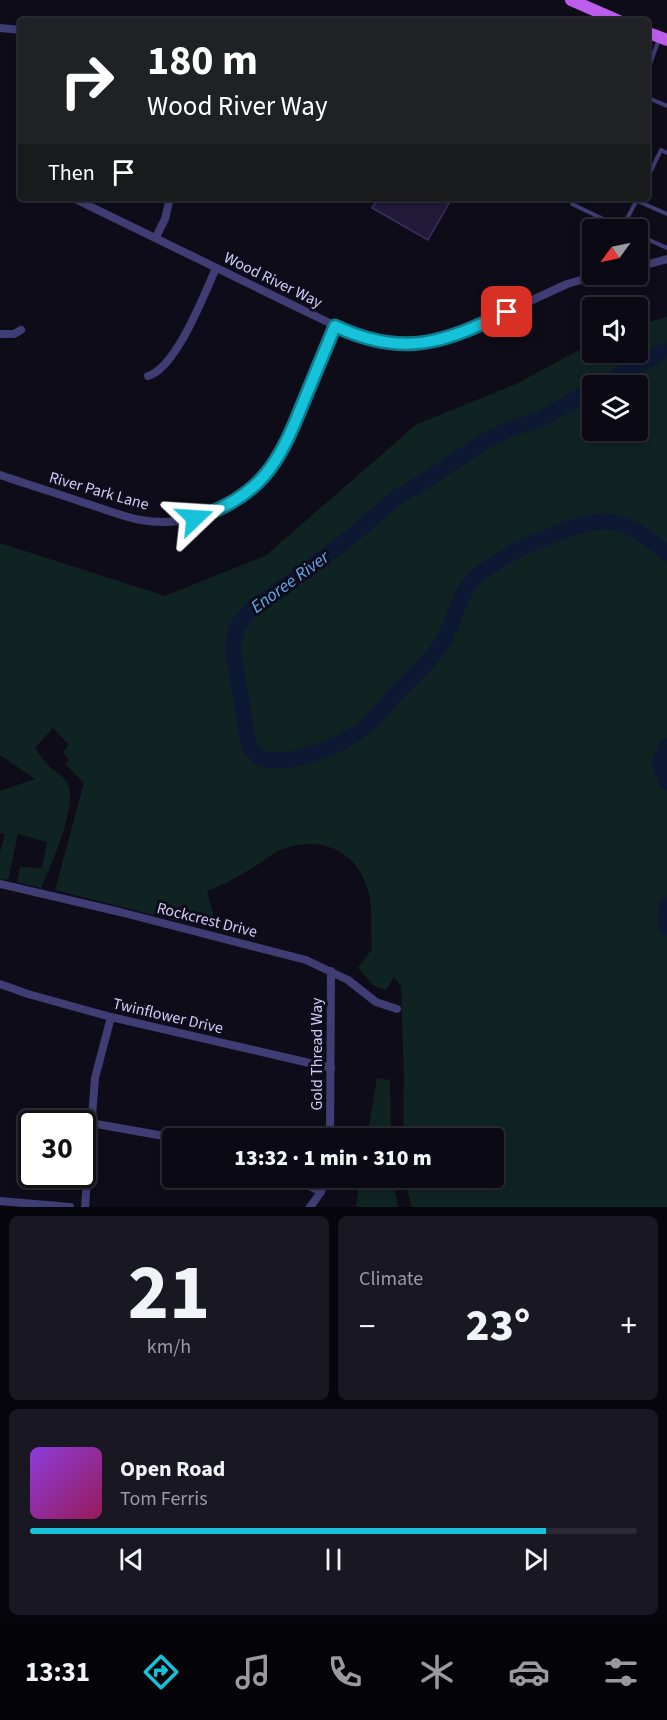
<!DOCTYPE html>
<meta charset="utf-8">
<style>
:root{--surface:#0b0914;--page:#191722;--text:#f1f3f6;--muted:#9a9aa0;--line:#2b2a34;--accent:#16c1da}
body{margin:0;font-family:"Source Sans 3",sans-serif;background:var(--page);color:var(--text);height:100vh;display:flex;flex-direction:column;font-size:22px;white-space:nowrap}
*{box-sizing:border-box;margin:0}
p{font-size:20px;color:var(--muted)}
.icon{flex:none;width:33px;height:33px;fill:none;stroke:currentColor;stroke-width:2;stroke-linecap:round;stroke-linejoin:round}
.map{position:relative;height:1207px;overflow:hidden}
.panel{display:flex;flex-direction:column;gap:9px;padding:9px;background:#06050b;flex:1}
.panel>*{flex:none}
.hud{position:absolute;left:18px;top:18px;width:632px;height:183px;border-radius:6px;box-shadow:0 3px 9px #0003,0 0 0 2px var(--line);background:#202124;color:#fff;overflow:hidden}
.needle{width:39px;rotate:237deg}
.fabs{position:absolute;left:582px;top:219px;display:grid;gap:12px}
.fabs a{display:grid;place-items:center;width:66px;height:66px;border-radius:6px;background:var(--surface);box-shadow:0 3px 9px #0003,0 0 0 2px var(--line);font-size:30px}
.speed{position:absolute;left:18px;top:1110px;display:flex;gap:12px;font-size:30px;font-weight:700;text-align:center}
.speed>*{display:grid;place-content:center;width:78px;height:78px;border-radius:50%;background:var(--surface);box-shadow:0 3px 9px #0003,0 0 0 2px var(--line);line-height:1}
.speed .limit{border:3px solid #111;border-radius:9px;background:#fff;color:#111}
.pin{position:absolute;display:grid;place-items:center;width:51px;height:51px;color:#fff;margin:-26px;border-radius:12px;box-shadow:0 3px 9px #0006}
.me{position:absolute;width:66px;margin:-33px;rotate:70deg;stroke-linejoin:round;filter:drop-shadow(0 0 4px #0008)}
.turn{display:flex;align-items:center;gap:21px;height:126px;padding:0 30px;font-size:27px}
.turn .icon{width:78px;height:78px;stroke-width:2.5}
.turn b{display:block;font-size:42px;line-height:51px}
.then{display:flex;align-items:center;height:57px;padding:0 30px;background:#0003;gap:12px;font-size:22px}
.big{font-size:45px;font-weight:800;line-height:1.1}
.panel .widget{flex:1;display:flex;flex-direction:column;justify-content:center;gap:9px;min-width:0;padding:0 21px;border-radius:9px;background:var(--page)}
.panel .dial{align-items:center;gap:0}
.dial b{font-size:78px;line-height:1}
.song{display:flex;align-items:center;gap:18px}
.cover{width:72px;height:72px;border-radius:9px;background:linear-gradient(135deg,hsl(270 70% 55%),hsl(330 70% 35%))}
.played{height:6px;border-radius:3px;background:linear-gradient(90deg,var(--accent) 85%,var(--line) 85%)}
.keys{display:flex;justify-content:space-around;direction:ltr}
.heat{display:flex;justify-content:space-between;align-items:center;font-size:33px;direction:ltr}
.panel .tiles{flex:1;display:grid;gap:9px;grid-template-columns:1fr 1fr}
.widget:last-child{grid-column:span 2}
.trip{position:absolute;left:162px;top:1128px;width:342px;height:60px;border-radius:6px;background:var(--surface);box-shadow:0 3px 9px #0003,0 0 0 2px var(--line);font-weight:800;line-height:60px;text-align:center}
.tabs{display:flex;height:96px;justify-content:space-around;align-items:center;background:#040408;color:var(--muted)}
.tabs .icon{width:42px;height:42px}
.tabs .selected{color:var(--accent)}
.tabs b{font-size:27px;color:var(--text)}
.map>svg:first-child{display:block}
.green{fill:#102323;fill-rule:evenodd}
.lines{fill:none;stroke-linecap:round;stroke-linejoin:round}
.river{stroke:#0d1933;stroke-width:16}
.building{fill:#221a39;stroke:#3b2f63;stroke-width:1.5}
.lane{stroke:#403c74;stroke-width:4}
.street{stroke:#403c74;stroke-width:8}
.primary{stroke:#bc5dee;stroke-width:12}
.route-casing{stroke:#0e7d8e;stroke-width:15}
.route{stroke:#16c1da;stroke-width:10}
.labels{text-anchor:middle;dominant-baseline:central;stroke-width:6;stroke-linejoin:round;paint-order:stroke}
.street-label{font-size:16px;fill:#d1cbfa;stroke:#0f0c1a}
.water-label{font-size:18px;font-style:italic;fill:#63abef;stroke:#0f0c1a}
</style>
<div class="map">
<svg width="667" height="1207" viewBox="0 0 667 1207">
<rect width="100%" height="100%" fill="#0f0c1a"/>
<g class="green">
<path d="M 667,317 L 667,1207 L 412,1207 L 404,1178 L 494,1178 L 494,1138 L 403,1138 L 404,1079 L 401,986 L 394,977 L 386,990 L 373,985 L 358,968 L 372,949 C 370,931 373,911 369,894 C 359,850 320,834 280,850 C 273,853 266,859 260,863 C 243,874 226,884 207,891 L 215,922 L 196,926 L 55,890 L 84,783 L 65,764 L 69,760 L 63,752 L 69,745 L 53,728 L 35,748 C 40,755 46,764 53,770 C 58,773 63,776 67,782 C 79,803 51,866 41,888 L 17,882 L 20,867 L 42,868 L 47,842 L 18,834 L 8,880 L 0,879 L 0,852 L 5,834 L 0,833 L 0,791 L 35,779 L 0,755 L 0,543 L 165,596 L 265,556 L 417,424 L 516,384 L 592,343 L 592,352 L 638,352 L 638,325 ZM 592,386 L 638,386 L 638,430 L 592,430 Z"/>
<path d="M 377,1078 L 390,1080 L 391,1138 L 367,1138 Z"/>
<path d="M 360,1178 L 393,1178 L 398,1207 L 356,1207 Z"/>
</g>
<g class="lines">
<g class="river">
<path d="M 600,386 L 667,349"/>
<path d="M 592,390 L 541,419 L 508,430 L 485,441 L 425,481 L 397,497 L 346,541 L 250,611 C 238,623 233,634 233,651 L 249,746 C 251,749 255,754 258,756 C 268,763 291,760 302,757 C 325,751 345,743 363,728 C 376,718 386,703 398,692 C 414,676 431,661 443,641 C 455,622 457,598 473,580 C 493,558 582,516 612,522 C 634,526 650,539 667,553"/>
<path d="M 667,746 L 660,762 L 667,782"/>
<path d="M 667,905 L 665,919 L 667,927"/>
</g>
</g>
<path class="building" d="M 378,198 L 452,198 L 428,240 L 372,208 Z"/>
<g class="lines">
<g class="lane">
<path d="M 646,75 L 659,39"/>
<path d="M 646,97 L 667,106"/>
<path d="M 646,181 L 661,150 L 667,153"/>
<path d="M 637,201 L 667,214"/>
<path d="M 572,204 L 622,228"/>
<path d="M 626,230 L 622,228 L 638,198"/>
<path d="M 638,235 L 667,248"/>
</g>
<g class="street">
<path d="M 0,28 L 21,30"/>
<path d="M 73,198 L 346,331 L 360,337 L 397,344 L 433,342 L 468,330 L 567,284 L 602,274"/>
<path d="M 156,237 L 165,219 L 170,198"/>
<path d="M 638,267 L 667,259"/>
<path d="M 0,334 L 14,334 L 21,330"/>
<path d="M 148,376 C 176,368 204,295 216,268"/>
<path d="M 0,475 C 29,485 59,494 88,504 C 105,509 123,517 141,520 C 201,530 250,500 282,452 L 335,326"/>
<path d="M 0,884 L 120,912 L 306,960 L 348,980 L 376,1002 L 397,1009"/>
<path d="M 0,984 L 28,994 L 111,1017 L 331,1068"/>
<path d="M 91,1123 L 175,1138"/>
<path d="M 330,1138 L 331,971"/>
<path d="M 294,1178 L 321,1192"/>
<path d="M 0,1201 L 70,1207"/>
<path d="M 85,1207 L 95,1078 L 111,1017"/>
<path d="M 310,1207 L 321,1192 L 326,1178"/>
</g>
<g class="primary">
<path d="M 571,0 L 619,21"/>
<path d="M 646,32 L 667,40"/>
</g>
</g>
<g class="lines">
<g class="route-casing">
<path id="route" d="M 195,518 C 261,497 279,463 303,403 C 314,377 324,352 335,326 C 403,358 444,343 507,312"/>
</g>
<use href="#route" class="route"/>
</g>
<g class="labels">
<g class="street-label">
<text transform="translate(273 280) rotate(26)">Wood River Way</text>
<text transform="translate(99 491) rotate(16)">River Park Lane</text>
<text transform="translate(207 920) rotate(14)">Rockcrest Drive</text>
<text transform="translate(168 1016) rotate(13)">Twinflower Drive</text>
<text transform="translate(317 1054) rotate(-90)">Gold Thread Way</text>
</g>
<g class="water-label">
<text transform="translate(290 582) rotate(-36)">Enoree River</text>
</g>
</g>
</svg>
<div class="fabs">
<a><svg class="needle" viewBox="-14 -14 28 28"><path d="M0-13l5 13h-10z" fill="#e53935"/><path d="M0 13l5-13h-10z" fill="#9a9aa0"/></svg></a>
<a><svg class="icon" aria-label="sound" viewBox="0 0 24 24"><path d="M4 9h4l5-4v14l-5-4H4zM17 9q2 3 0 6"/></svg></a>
<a><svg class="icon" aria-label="layers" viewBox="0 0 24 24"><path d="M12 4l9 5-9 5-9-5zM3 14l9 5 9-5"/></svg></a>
</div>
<div class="speed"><div class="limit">30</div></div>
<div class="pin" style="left:507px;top:312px;background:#d93025"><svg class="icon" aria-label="arrive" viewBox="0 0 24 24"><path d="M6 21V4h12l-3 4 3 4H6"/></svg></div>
<svg class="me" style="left:195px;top:518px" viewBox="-20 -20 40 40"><path d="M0-17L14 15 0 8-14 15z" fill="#16c1da" stroke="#fff" stroke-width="4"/></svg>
<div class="trip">13:32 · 1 min · 310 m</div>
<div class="hud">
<div class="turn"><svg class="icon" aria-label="right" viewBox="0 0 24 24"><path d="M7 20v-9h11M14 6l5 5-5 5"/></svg><div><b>180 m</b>Wood River Way</div></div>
<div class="then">Then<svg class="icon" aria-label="arrive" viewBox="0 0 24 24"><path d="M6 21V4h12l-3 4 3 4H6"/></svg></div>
</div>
</div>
<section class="panel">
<div class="tiles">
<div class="widget dial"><b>21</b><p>km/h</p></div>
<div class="widget"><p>Climate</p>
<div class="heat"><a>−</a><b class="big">23°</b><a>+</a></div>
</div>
<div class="widget">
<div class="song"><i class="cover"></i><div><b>Open Road</b><p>Tom Ferris</p></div></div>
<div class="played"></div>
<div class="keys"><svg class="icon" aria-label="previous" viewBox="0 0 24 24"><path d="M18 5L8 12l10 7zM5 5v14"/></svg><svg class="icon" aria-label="pause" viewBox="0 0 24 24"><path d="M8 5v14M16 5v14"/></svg><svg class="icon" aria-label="next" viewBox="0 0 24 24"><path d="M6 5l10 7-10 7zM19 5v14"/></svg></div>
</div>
</div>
</section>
<nav class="tabs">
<b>13:31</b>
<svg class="icon selected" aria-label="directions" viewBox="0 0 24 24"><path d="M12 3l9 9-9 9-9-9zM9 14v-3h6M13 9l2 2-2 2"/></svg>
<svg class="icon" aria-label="music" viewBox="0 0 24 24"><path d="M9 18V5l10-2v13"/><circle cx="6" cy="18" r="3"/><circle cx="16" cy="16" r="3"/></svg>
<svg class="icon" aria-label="phone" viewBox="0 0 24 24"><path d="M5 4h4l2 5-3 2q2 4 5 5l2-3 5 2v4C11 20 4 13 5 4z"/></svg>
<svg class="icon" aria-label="climate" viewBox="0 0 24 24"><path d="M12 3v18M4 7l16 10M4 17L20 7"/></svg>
<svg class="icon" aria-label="car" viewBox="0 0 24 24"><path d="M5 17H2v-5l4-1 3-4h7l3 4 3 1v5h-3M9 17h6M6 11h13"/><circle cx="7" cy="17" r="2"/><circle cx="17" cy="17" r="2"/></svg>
<svg class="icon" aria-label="filters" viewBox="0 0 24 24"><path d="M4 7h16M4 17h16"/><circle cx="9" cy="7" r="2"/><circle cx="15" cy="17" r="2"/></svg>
</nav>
